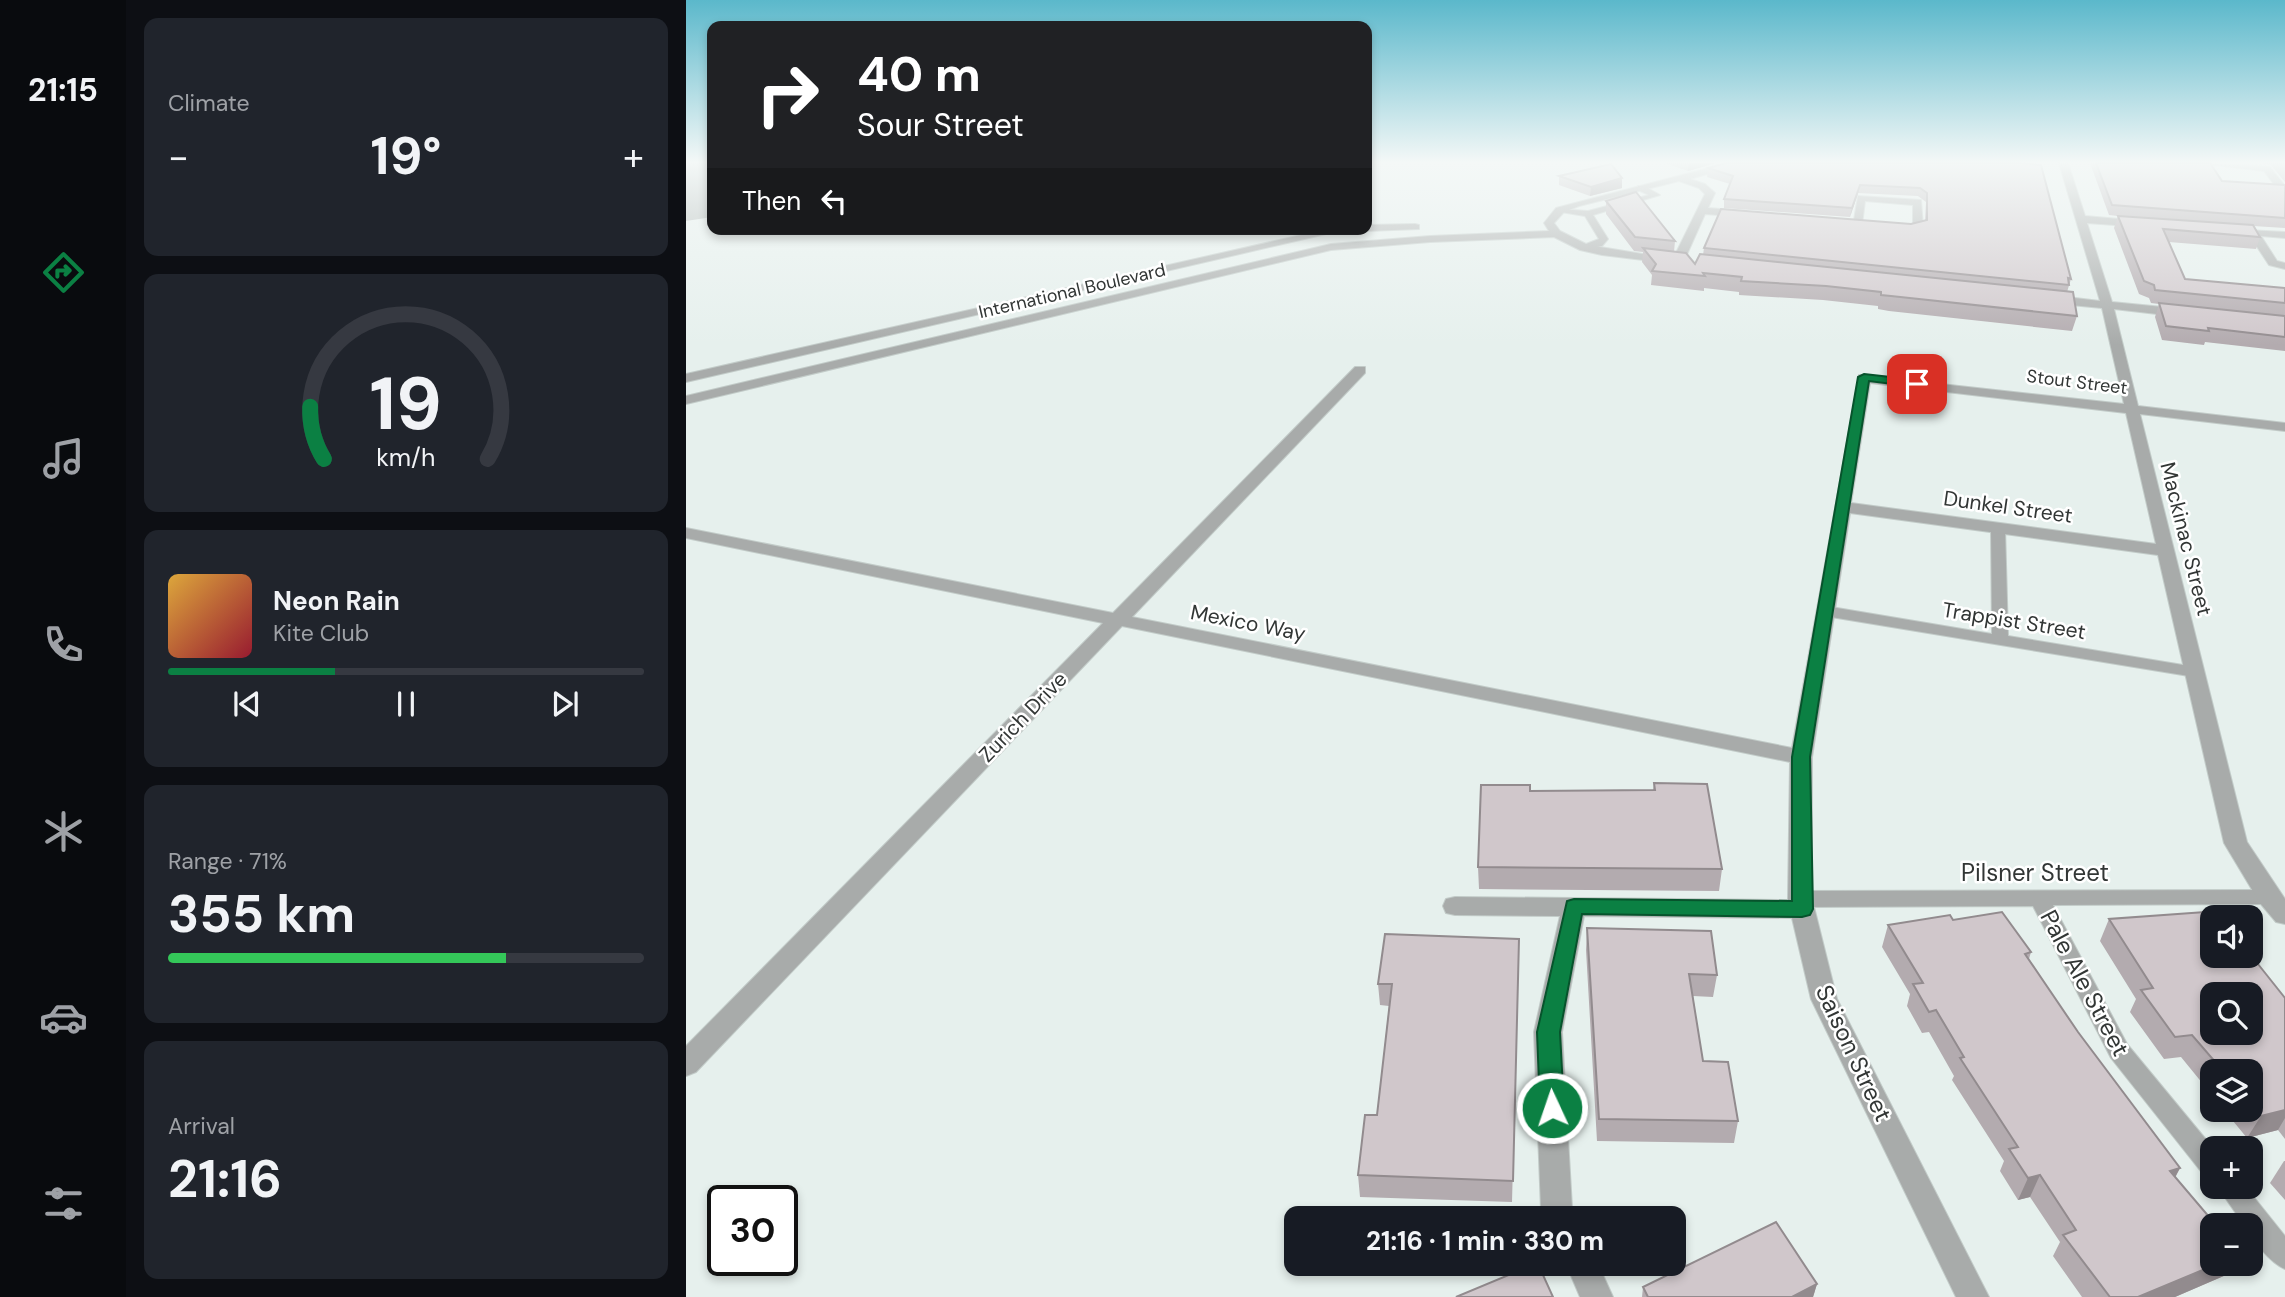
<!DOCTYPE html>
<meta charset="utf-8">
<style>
:root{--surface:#171b24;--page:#20242c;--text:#f1f3f6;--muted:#9ea1a6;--line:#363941;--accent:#0b8043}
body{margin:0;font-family:"DM Sans",sans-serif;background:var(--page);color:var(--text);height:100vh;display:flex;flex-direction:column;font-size:26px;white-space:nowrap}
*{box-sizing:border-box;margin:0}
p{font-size:23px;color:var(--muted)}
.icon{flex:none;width:38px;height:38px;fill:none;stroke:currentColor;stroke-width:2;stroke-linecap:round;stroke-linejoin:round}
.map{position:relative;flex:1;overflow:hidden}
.drawer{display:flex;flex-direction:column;gap:18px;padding:18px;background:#0d0f14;width:560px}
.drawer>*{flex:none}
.top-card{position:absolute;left:21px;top:21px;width:665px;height:214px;border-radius:14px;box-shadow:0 4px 10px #0003;background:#202124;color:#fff;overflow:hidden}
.tools{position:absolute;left:1514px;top:905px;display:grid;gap:14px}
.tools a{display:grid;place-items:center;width:63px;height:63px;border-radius:14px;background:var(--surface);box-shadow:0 4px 10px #0003;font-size:35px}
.speed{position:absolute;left:21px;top:1185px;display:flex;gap:14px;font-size:35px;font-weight:700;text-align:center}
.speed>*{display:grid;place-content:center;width:91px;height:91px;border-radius:50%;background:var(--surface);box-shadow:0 4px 10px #0003;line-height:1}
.speed .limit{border:4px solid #111;border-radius:10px;background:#fff;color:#111}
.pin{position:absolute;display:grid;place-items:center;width:60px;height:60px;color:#fff;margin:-30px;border-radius:14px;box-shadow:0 4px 10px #0006}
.me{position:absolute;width:77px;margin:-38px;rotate:357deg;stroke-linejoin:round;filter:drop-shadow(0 0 5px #0008)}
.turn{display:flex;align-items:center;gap:24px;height:147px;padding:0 35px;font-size:32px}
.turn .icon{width:91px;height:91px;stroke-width:2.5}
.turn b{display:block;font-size:49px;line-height:60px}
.then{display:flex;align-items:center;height:66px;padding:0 35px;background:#0003;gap:14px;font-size:26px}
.big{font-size:52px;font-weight:700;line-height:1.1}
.drawer .tile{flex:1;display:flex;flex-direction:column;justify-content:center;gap:10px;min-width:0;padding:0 24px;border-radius:14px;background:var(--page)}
.drawer .dial{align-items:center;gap:0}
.dial svg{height:182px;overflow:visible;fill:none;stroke:var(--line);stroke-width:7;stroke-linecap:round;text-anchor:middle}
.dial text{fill:var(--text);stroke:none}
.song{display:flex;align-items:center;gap:21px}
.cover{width:84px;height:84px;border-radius:10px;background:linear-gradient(135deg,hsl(40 70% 55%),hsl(350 70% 35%))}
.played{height:7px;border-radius:4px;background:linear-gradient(90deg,var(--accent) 35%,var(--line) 35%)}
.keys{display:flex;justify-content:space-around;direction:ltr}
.heat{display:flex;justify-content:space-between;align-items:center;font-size:38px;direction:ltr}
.charge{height:10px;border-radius:5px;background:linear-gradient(90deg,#34c759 71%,var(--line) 0)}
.trip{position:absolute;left:598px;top:1206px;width:402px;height:70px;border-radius:14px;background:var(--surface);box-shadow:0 4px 10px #0003;font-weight:700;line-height:70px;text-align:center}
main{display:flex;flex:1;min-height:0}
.tab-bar{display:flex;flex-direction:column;width:126px;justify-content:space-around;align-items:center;background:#090b0e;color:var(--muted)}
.tab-bar .icon{width:49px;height:49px}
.tab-bar .current{color:var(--accent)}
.tab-bar b{font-size:32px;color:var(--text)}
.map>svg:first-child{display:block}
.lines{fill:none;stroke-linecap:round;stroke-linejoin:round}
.taxiway{fill:#aab2b0;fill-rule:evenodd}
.runway{fill:#aab2b0;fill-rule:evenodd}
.service-casing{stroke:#c2cbc8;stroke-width:2}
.minor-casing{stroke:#c2cbc8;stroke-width:2}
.service{fill:#a8abaa;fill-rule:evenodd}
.minor{fill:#a8abaa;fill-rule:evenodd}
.wall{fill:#b3abaf}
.shaded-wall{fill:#928b8e}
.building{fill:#d0c7cb;stroke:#928b8e;stroke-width:2;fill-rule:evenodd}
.route{fill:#0b8043;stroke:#07532c;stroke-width:2}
.labels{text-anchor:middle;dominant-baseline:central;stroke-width:5;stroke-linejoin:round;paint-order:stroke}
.far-street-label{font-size:18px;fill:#323635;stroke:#fff}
.street-label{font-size:21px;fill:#323635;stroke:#fff}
.near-street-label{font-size:24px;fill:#323635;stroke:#fff}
</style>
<main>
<nav class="tab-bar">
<b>21:15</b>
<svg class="icon current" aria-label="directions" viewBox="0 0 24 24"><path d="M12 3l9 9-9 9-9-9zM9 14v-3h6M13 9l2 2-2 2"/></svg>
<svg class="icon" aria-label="music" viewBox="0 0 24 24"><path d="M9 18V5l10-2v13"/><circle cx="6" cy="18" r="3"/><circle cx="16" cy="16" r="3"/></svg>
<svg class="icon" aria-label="phone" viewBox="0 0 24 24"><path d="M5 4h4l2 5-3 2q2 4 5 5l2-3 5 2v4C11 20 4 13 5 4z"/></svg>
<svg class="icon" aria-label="climate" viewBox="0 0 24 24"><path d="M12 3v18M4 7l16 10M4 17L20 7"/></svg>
<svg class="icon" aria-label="car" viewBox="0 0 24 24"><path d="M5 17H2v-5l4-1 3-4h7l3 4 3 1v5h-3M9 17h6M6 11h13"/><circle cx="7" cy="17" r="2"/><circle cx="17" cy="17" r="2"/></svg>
<svg class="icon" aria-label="filters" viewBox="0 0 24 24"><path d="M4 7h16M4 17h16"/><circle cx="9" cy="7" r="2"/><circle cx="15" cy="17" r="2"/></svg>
</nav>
<section class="drawer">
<div class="tile"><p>Climate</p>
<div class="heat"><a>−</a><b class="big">19°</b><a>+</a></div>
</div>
<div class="tile dial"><svg viewBox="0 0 100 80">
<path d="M14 69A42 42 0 1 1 86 69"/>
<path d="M14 69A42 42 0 0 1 8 46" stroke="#0b8043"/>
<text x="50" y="56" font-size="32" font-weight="700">19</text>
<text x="50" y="72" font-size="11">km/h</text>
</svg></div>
<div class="tile">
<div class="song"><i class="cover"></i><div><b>Neon Rain</b><p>Kite Club</p></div></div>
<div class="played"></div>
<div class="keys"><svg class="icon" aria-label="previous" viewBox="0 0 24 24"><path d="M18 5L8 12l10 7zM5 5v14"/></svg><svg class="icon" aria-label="pause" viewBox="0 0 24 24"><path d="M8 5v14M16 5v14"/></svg><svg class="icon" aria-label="next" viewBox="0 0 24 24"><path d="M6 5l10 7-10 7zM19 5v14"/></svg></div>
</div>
<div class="tile"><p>Range · 71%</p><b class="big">355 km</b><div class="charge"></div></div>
<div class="tile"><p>Arrival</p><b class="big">21:16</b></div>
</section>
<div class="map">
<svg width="1599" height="1297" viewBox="0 0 1599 1297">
<rect width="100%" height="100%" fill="#e6f0ed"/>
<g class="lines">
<path class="taxiway" d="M 0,163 L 26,163 L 26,182 L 0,186 Z"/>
<path class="runway" d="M 0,163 L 26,163 L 26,217 L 0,221 Z"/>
<g class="service-casing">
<g id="service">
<path d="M 952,186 L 958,186 L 974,195 L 907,215 L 922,239 L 916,246 L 895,250 L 895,246 L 913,239 L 899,216 L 869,211 L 873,209 L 902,211 L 963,195 L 952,190 Z"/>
<path d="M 1312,524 L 1319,528 L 1322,636 L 1509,667 L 1515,669 L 1517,672 L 1515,675 L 1509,677 L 1139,616 L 1131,611 L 1139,606 L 1306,634 L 1305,528 Z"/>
<path d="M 1583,890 L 1590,892 L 1593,897 L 1590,902 L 1583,904 L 1367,905 L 1441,1044 L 1527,1148 L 1526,1177 L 1517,1174 L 1425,1058 L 1347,906 L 1114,907 L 1107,904 L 1104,899 L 1107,894 L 1114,891 Z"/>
<path d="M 1531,1186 L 1559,1186 L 1599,1236 L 1599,1269 C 1585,1263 1564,1240 1564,1225 L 1558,1225 Z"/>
</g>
</g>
<g class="minor-casing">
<g id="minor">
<path d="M 1042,163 L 1059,163 L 1004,179 L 1019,184 L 1029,193 L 1022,208 L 1060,211 L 1065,214 L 1060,217 L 1019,214 L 998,261 L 992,264 L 987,261 L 982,263 L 916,255 L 894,250 L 868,237 L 744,242 L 645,250 L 0,404 L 0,396 L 645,244 L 744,236 L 863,231 L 858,223 L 870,208 ZM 993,181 L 1013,188 L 1019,194 L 987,259 L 902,245 L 874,231 L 868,223 L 878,212 L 893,206 Z"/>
<path d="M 1373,163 L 1382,163 L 1399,216 L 1456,221 L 1461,224 L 1456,227 L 1401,223 L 1426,302 L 1497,309 L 1503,313 L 1497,317 L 1428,309 L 1452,406 L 1599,423 L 1599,431 L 1454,414 L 1561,842 L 1599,899 L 1599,924 L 1590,922 L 1574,903 L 1538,843 L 1472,555 L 1164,513 L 1126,757 L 1126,899 L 1151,999 L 1303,1297 L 1270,1297 L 1125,999 L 1106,918 L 898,916 L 876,1032 L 886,1208 L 891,1218 L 859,1218 L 855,1209 L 848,1032 L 874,916 L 769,915 L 760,913 L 757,906 L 760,899 L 769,897 L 1102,900 L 1104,762 L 436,626 L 10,1072 L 0,1076 L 0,1046 L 417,623 L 0,538 L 0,528 L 427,613 L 669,367 L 679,367 L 679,373 L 446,617 L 1106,748 L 1173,375 L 1438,404 L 1416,308 L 1364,303 L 1358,299 L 1364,295 L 1414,301 ZM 1184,383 L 1440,413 L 1470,544 L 1165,503 Z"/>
<path d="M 1513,163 L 1584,167 L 1599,186 L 1599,192 L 1578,192 L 1578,188 L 1590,187 L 1578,171 Z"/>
<path d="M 1172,196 L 1235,200 L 1237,227 C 1231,232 1213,232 1207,227 L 1212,224 L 1227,224 L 1227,205 L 1179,201 L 1176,224 L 1167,226 Z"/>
<path d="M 729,224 L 733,225 L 733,229 L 681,231 L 677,229 L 681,229 L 681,225 Z"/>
<path d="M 642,229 L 662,229 L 0,382 L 0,374 Z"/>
<path d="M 1541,229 L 1599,232 L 1599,238 L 1575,236 L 1591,261 L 1599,263 L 1599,269 L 1583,265 L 1564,236 L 1541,233 Z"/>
<path d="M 880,1264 L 912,1264 L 927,1297 L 894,1297 Z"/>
</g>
</g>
<use href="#service" class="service"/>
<use href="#minor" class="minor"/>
</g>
<g class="wall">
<path d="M 979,163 L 1030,163 L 1002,171 Z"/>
<path d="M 1334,163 L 1385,279 L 1381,292 L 1391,316 L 1386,331 L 1203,311 L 1192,309 L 1192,306 L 1137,300 L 1053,295 L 1053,292 L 1018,288 L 1018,291 L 965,285 L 966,275 L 956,262 L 957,252 L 948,251 L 920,214 L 920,201 L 989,241 L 988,252 L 1009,264 L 1017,255 L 1018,248 L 1225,224 L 1239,220 L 1240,202 L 1232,196 L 1172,193 L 1164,217 L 1038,208 L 1038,199 L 1044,184 L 1021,177 L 1022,168 Z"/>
<path d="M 1404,163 L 1524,163 L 1536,181 L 1599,185 L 1599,228 L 1567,226 L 1574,237 L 1570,249 L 1483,242 L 1499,279 L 1599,288 L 1599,351 L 1519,342 L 1518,345 L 1476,340 L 1469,317 L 1473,304 L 1465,303 L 1463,298 L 1453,294 L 1428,228 L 1432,216 L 1423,215 Z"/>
<path d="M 1567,163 L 1599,163 L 1599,182 L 1584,164 Z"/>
<path d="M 873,176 L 936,188 L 904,196 L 873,185 Z"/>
<path d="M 968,783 L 1036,869 L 1033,891 L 793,889 L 792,867 L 844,791 L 967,790 Z"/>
<path d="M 1423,919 L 1580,976 L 1599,998 L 1599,1139 L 1592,1130 L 1561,1138 L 1538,1110 L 1564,1110 L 1564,1071 L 1526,1071 L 1526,1095 L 1495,1057 L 1478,1059 L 1444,1012 L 1450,999 L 1414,941 Z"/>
<path d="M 1267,920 L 1345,952 L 1343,959 L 1392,1032 L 1494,1168 L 1489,1178 L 1540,1275 L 1489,1297 L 1396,1297 L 1367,1256 L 1374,1242 L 1344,1197 L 1332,1200 L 1314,1171 L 1318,1161 L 1266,1080 L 1268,1076 L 1243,1032 L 1236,1033 L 1221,1006 L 1224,994 L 1196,947 L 1202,925 Z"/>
<path d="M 901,928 L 1031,975 L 1027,997 L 1007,996 L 1017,1061 L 1052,1121 L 1048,1143 L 911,1141 L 900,950 Z"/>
<path d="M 833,939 L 826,1202 L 674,1197 L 672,1175 L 691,1115 L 703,1006 L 694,1005 L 692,984 Z"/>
<path d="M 1598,1161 L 1599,1161 L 1599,1200 L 1584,1183 Z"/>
<path d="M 1131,1284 L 1127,1297 L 956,1297 L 957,1287 Z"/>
</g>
<g class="shaded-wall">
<path d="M 1003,163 L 1030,163 L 1002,171 Z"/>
<path d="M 936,178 L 936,188 L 904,196 L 905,187 Z"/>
<path d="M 1174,185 L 1172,193 L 1164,217 L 1166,208 Z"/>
<path d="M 1599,1110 L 1599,1118 L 1592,1130 L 1561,1138 L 1575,1116 Z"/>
<path d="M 1494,1168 L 1482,1190 L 1484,1171 Z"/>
<path d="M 1354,1175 L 1344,1197 L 1332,1200 L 1342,1178 Z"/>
<path d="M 1531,1264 L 1547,1264 L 1540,1275 L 1489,1297 L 1452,1297 Z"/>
<path d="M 1131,1284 L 1127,1297 L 1106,1297 Z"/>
</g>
<g class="building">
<path d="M 1040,163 L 1334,163 L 1355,165 L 1385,279 L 1382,278 L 1383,285 L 1018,248 L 1035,209 L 1225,224 L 1241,220 L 1241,193 L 1234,188 L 1174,185 L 1166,208 L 1038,199 L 1047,176 L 1022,168 Z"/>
<path d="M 1410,163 L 1524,163 L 1536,181 L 1599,185 L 1599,218 L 1426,205 Z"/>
<path d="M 925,164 L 936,178 L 905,187 L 873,176 Z"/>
<path d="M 950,192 L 989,241 L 949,237 L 920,201 Z"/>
<path d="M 1432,216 L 1567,225 L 1574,237 L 1477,229 L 1499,279 L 1599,288 L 1599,303 L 1469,290 L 1468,285 L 1458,281 Z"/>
<path d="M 957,248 L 1000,253 L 1009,264 L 1014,254 L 1387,292 L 1391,316 L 1205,296 L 1195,295 L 1195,292 L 1140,286 L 1055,281 L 1056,277 L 1017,273 L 1019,276 L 966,271 L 970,264 Z"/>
<path d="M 1473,303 L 1599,316 L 1599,337 L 1522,328 L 1523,331 L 1480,326 Z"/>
<path d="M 968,783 L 1021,784 L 1036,869 L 792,867 L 795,785 L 844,785 L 844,791 L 969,790 Z"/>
<path d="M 1533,911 L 1537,917 L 1526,917 L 1526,956 L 1564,956 L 1564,954 L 1599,998 L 1599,1110 L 1575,1116 L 1564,1104 L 1564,1071 L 1537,1071 L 1506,1035 L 1489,1037 L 1455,990 L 1467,988 L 1423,919 ZM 1526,994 L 1564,994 L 1564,1032 L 1526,1032 Z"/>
<path d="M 1316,912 L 1345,952 L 1339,954 L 1392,1032 L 1494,1168 L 1484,1171 L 1530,1225 L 1526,1225 L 1526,1264 L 1531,1264 L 1452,1297 L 1424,1297 L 1377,1235 L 1390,1230 L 1354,1175 L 1342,1178 L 1323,1149 L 1332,1147 L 1274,1058 L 1278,1057 L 1250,1010 L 1243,1012 L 1227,984 L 1237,983 L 1202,925 L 1264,915 L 1267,920 Z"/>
<path d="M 901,928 L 1025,931 L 1031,975 L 1003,974 L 1017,1061 L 1042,1062 L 1052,1121 L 913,1119 Z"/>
<path d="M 699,934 L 833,939 L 827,1181 L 672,1175 L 679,1115 L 691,1115 L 706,984 L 692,984 Z"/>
<path d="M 1090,1222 L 1131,1284 L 1106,1297 L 962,1297 L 957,1287 Z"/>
<path d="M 849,1264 L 852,1264 L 867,1297 L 770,1297 Z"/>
</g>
<linearGradient id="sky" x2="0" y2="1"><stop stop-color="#5bb8cb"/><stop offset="0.47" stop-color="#f4f8f7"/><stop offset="1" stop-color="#f4f8f7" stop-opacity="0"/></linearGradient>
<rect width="1599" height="345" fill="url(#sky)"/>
<path class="route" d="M 1178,374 L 1231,380 L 1237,384 L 1231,387 L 1183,381 L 1124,757 L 1127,909 L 1124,915 L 1116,917 L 896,914 L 874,1032 L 878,1108 L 875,1115 L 866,1118 L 858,1115 L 854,1108 L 851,1032 L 881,901 L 888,899 L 1106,901 L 1106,757 L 1172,377 Z"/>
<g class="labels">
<g class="far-street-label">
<text transform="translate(386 291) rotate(-13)">International Boulevard</text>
<text transform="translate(1391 382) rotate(7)">Stout Street</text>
</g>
<g class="street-label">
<text transform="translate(1322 507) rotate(8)">Dunkel Street</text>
<text transform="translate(1500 539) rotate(76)">Mackinac Street</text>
<text transform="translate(1328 621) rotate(9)">Trappist Street</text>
<text transform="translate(562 623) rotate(11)">Mexico Way</text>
<text transform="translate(337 717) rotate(-46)">Zurich Drive</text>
</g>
<g class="near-street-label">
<text x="1349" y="872">Pilsner Street</text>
<text transform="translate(1399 983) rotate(62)">Pale Ale Street</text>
<text transform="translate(1168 1053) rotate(65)">Saison Street</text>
</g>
</g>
</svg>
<div class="tools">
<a><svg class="icon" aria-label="sound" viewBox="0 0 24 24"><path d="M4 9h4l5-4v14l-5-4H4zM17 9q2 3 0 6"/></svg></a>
<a><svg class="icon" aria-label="search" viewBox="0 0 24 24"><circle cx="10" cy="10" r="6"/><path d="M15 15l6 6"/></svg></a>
<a><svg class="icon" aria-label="layers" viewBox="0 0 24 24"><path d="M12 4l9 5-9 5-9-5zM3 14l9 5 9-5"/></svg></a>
<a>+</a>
<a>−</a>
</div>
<div class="speed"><div class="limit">30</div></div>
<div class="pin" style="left:1231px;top:384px;background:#d93025"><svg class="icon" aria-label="arrive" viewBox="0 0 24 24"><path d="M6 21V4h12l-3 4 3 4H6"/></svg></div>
<svg class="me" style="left:866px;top:1108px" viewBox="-20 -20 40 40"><circle r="17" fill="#0b8043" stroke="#fff" stroke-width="3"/><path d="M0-11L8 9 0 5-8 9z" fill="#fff"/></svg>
<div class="trip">21:16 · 1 min · 330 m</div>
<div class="top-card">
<div class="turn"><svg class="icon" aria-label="right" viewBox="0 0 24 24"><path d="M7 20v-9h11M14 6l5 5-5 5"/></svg><div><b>40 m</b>Sour Street</div></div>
<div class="then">Then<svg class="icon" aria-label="left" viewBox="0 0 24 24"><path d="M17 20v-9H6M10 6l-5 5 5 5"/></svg></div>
</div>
</div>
</main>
